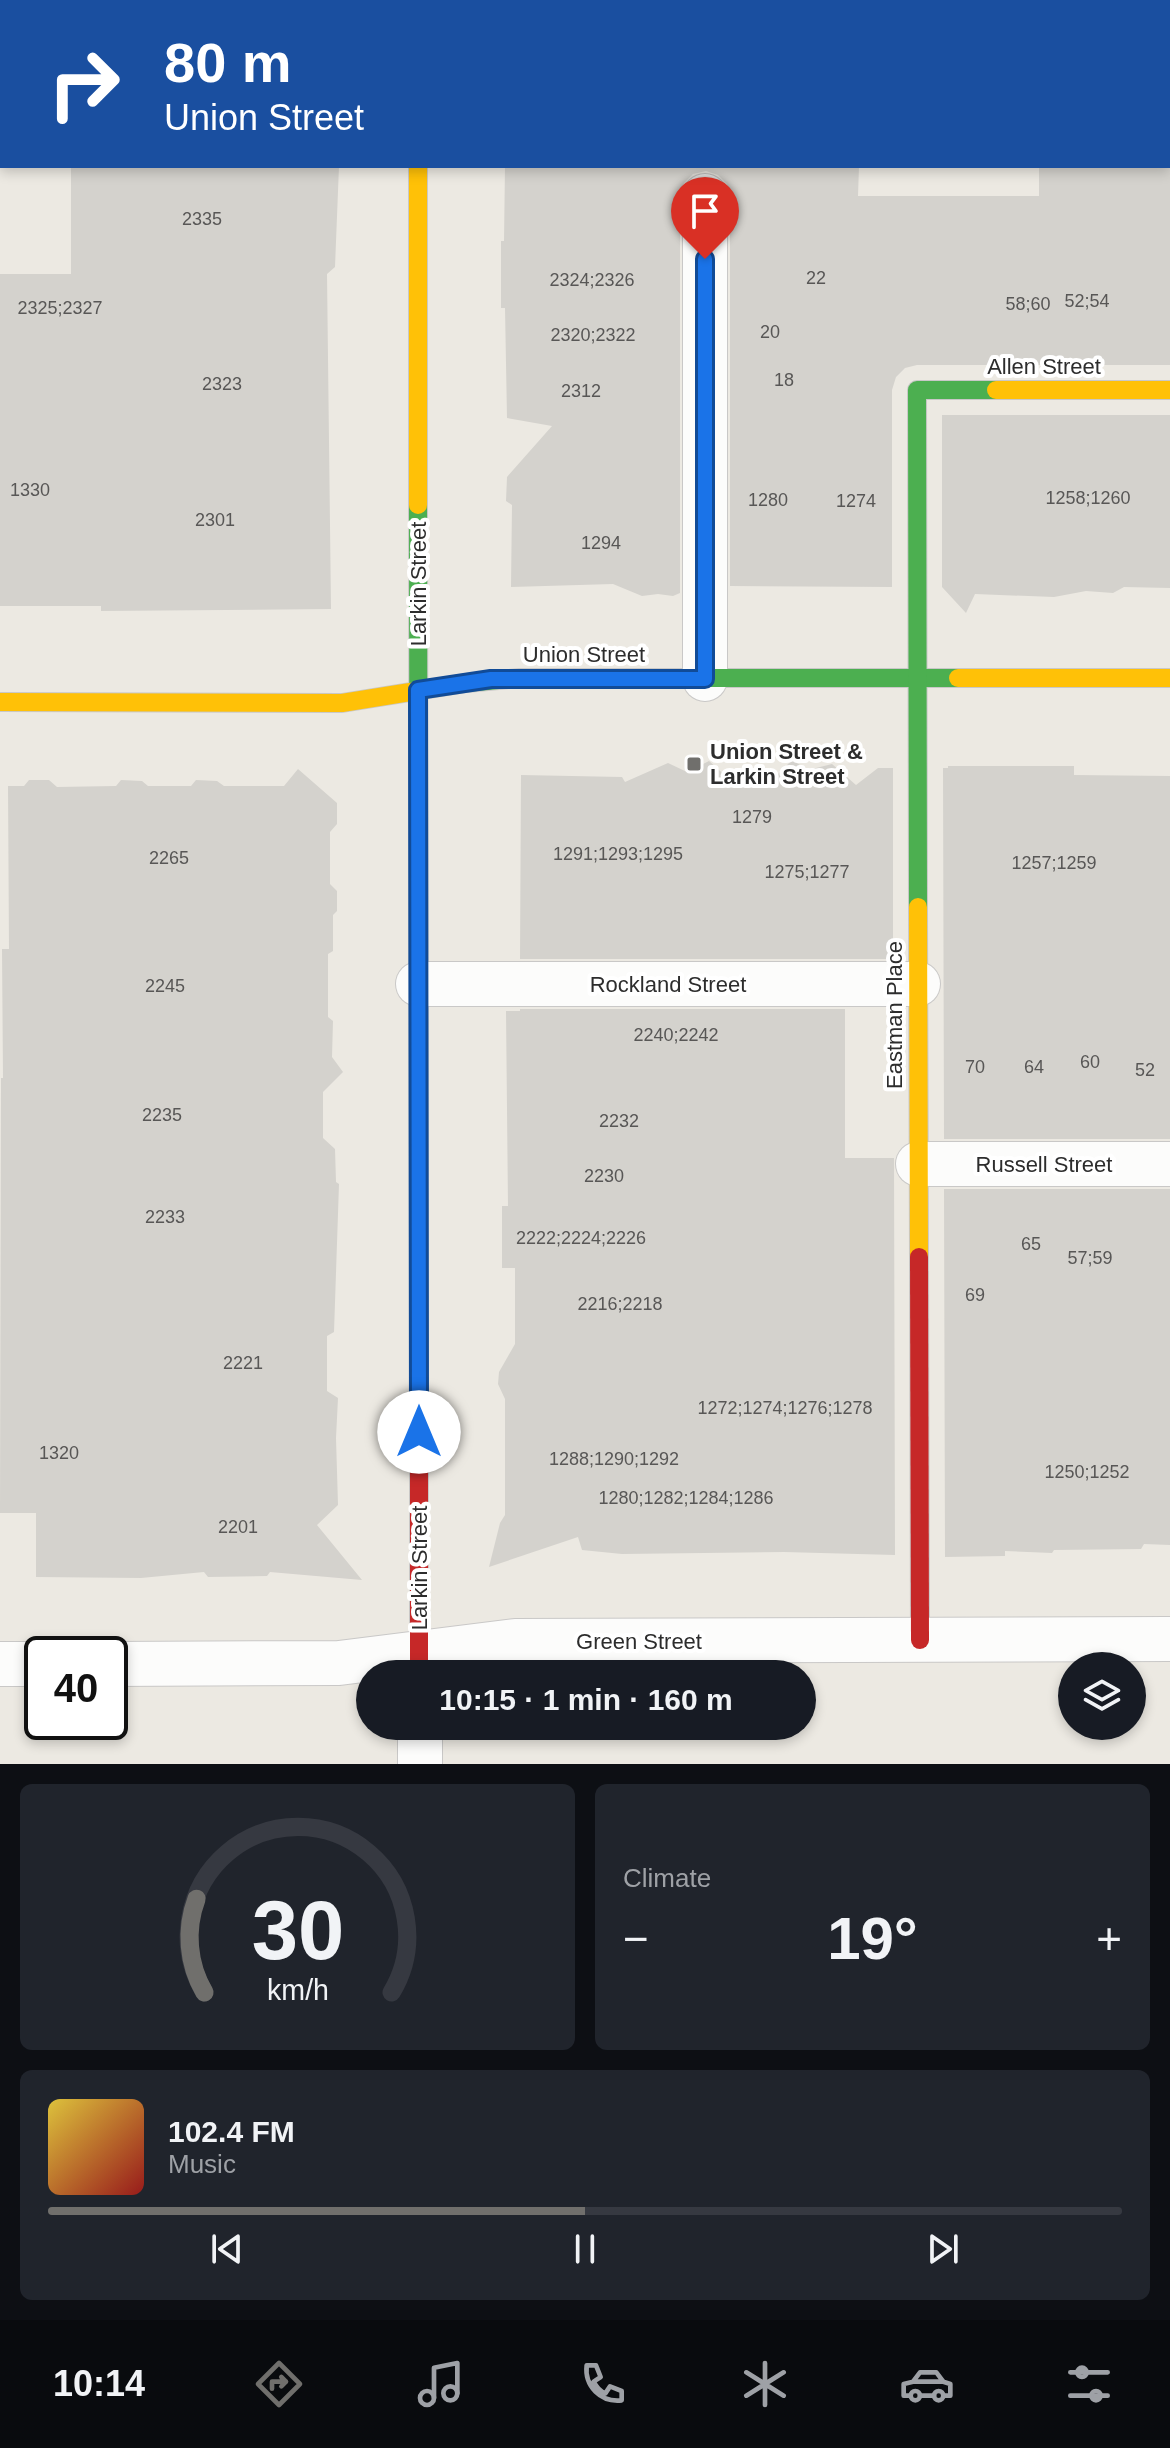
<!DOCTYPE html>
<meta charset="utf-8">
<style>
:root{--surface:#171b24;--page:#20242c;--text:#f1f3f6;--muted:#9ea1a6;--line:#363941;--accent:#706f6c}
body{margin:0;font-family:Arial,sans-serif;background:var(--page);color:var(--text);height:100vh;display:flex;flex-direction:column;font-size:30px;white-space:nowrap}
*{box-sizing:border-box;margin:0}
p{font-size:26px;color:var(--muted)}
.icon{flex:none;width:44px;height:44px;fill:none;stroke:currentColor;stroke-width:2;stroke-linecap:round;stroke-linejoin:round}
.map{position:relative;height:1764px;overflow:hidden}
.details{display:flex;flex-direction:column;gap:20px;padding:20px;background:#0d0f14;flex:1}
.details>*{flex:none}
.top-card{position:absolute;left:0px;top:0px;width:1170px;height:168px;box-shadow:0 4px 12px #0003;background:#1a4fa0;color:#fff;overflow:hidden}
.tools{position:absolute;left:1058px;top:1652px;display:grid;gap:16px}
.tools a{display:grid;place-items:center;width:88px;height:88px;border-radius:50%;background:var(--surface);box-shadow:0 4px 12px #0003;font-size:40px}
.speed{position:absolute;left:24px;top:1636px;display:flex;gap:16px;font-size:40px;font-weight:700;text-align:center}
.speed>*{display:grid;place-content:center;width:104px;height:104px;border-radius:50%;background:var(--surface);box-shadow:0 4px 12px #0003;line-height:1}
.speed .limit{border:4px solid #111;border-radius:12px;background:#fff;color:#111}
.pin{position:absolute;display:grid;place-items:center;width:68px;height:68px;color:#fff;margin:-82px -34px;border-radius:50% 50% 50% 0;rotate:-45deg;box-shadow:0 0 8px #0007}
.pin .icon{rotate:45deg}
.me{position:absolute;width:88px;margin:-44px;rotate:0deg;stroke-linejoin:round;filter:drop-shadow(0 0 6px #0008)}
.turn{display:flex;align-items:center;gap:28px;height:168px;padding:0 32px;font-size:36px}
.turn .icon{width:104px;height:104px;stroke-width:2.5}
.turn b{display:block;font-size:56px;line-height:68px}
.big{font-size:60px;font-weight:700;line-height:1.1}
.details .card{flex:1;display:flex;flex-direction:column;justify-content:center;gap:12px;min-width:0;padding:0 28px;border-radius:12px;background:var(--page)}
.details .dial{align-items:center;gap:0}
.dial svg{height:208px;overflow:visible;fill:none;stroke:var(--line);stroke-width:7;stroke-linecap:round;text-anchor:middle}
.dial text{fill:var(--text);stroke:none}
.song{display:flex;align-items:center;gap:24px}
.cover{width:96px;height:96px;border-radius:12px;background:linear-gradient(135deg,hsl(50 70% 55%),hsl(0 70% 35%))}
.played{height:8px;border-radius:4px;background:linear-gradient(90deg,var(--accent) 50%,var(--line) 50%)}
.keys{display:flex;justify-content:space-around;direction:ltr}
.heat{display:flex;justify-content:space-between;align-items:center;font-size:44px;direction:ltr}
.details .tiles{flex:1;display:grid;gap:20px;grid-template-columns:1fr 1fr}
.card:last-child{grid-column:span 2}
.trip{position:absolute;left:356px;top:1660px;width:460px;height:80px;border-radius:40px;background:var(--surface);box-shadow:0 4px 12px #0003;font-weight:700;line-height:80px;text-align:center}
.menu{display:flex;height:128px;justify-content:space-around;align-items:center;background:#090b0e;color:var(--muted)}
.menu .icon{width:56px;height:56px}
.menu .active{color:var(--accent)}
.menu b{font-size:36px;color:var(--text)}
.map>svg:first-child{display:block}
.building{fill:#d4d2cd}
.lines{fill:none;stroke-linecap:round;stroke-linejoin:round}
.street-casing{stroke:#c9c8c7;stroke-width:46}
.fast-casing{stroke:#c9c8c7;stroke-width:20}
.slow-casing{stroke:#c9c8c7;stroke-width:20}
.jam-casing{stroke:#c9c8c7;stroke-width:20}
.street{stroke:#fcfcfb;stroke-width:44}
.fast{stroke:#4caf50;stroke-width:18}
.slow{stroke:#ffc107;stroke-width:18}
.jam{stroke:#c62828;stroke-width:18}
.route-casing{stroke:#114b97;stroke-width:20}
.route{stroke:#1a73e8;stroke-width:14}
.poi-dot{fill:#706f6c;stroke:#fff;stroke-width:3}
.labels{text-anchor:middle;dominant-baseline:central;stroke-width:8;stroke-linejoin:round;paint-order:stroke}
.number-label{font-size:18px;fill:#585756}
.street-label{font-size:22px;fill:#2d2d2d;stroke:#fff}
.poi-label{font-size:22px;font-weight:bold;fill:#2d2d2d;stroke:#fff;text-anchor:start}
</style>
<div class="map">
<svg width="1170" height="1764" viewBox="0 0 1170 1764">
<rect width="100%" height="100%" fill="#ece9e2"/>
<g class="building">
<path d="M 71,166 L 339,166 L 335,267 L 327,274 L 331,609 L 101,611 L 101,606 L 0,606 L 0,274 L 71,274 Z"/>
<path d="M 505,166 L 859,166 L 858,196 L 1039,196 L 1039,166 L 1170,166 L 1170,365 L 917,365 L 905,368 L 896,377 L 892,390 L 892,587 L 730,586 L 730,196 L 727,184 L 718,175 L 706,171 L 693,174 L 684,183 L 680,196 L 680,593 L 673,596 L 658,594 L 642,596 L 613,584 L 511,587 L 512,505 L 506,501 L 507,477 L 552,426 L 507,418 L 505,308 L 501,308 L 501,241 L 504,241 Z"/>
<path d="M 942,415 L 1170,415 L 1170,588 L 1124,587 L 1113,593 L 1086,591 L 1054,597 L 975,594 L 966,613 L 942,587 Z"/>
<path d="M 792,760 L 808,770 L 832,764 L 856,785 L 878,768 L 893,768 L 893,959 L 520,959 L 521,775 L 622,777 L 625,782 L 668,763 L 687,772 L 709,761 L 729,779 L 775,777 Z"/>
<path d="M 948,766 L 1074,766 L 1074,775 L 1170,776 L 1170,1139 L 944,1139 L 943,768 L 948,768 Z"/>
<path d="M 298,769 L 337,803 L 337,824 L 330,832 L 330,884 L 337,891 L 337,911 L 333,915 L 333,951 L 328,954 L 328,1017 L 333,1021 L 332,1057 L 343,1072 L 323,1092 L 323,1138 L 335,1149 L 336,1182 L 339,1184 L 334,1332 L 327,1336 L 327,1391 L 338,1398 L 336,1438 L 338,1505 L 317,1525 L 362,1580 L 270,1572 L 267,1576 L 208,1577 L 204,1572 L 141,1578 L 36,1577 L 36,1513 L 0,1513 L 1,1078 L 3,1078 L 2,949 L 9,949 L 8,786 L 24,786 L 29,780 L 49,780 L 57,787 L 116,786 L 121,780 L 142,781 L 148,786 L 191,786 L 196,780 L 217,781 L 224,786 L 284,786 Z"/>
<path d="M 520,1009 L 845,1009 L 845,1158 L 894,1158 L 895,1555 L 784,1552 L 622,1554 L 582,1550 L 578,1537 L 489,1567 L 500,1523 L 505,1515 L 505,1399 L 498,1384 L 499,1372 L 515,1344 L 515,1268 L 502,1268 L 502,1206 L 508,1206 L 506,1011 L 520,1011 Z"/>
<path d="M 944,1189 L 1170,1189 L 1170,1545 L 1144,1544 L 1141,1549 L 1054,1550 L 1052,1553 L 1005,1551 L 1005,1556 L 945,1557 Z"/>
</g>
<g class="lines">
<g class="street-casing">
<g id="street">
<path d="M 418,0 L 418,2"/>
<path d="M 705,679 L 705,196"/>
<path d="M 418,984 L 918,984"/>
<path d="M 918,1164 L 1170,1164"/>
<path d="M 0,1664 L 42,1664"/>
<path d="M 110,1664 L 339,1663 L 515,1641 L 1170,1639"/>
<path d="M 420,1764 L 420,1726"/>
</g>
</g>
<g class="fast-casing">
<g id="fast">
<path d="M 418,505 L 419,1248"/>
<path d="M 466,683 L 520,678 L 958,678"/>
<path d="M 918,907 L 917,390 L 996,390"/>
</g>
</g>
<g class="slow-casing">
<g id="slow">
<path d="M 418,166 L 418,505"/>
<path d="M 996,390 L 1170,390"/>
<path d="M 958,678 L 1170,678"/>
<path d="M 0,702 L 342,703 L 466,683"/>
<path d="M 918,907 L 919,1257"/>
</g>
</g>
<g class="jam-casing">
<g id="jam">
<path d="M 419,1248 L 419,1674"/>
<path d="M 919,1257 L 920,1640"/>
</g>
</g>
<use href="#street" class="street"/>
<use href="#fast" class="fast"/>
<use href="#slow" class="slow"/>
<use href="#jam" class="jam"/>
</g>
<g class="lines">
<g class="route-casing">
<path id="route" d="M 419,1432 L 418,690 L 491,679 L 705,679 L 705,259"/>
</g>
<use href="#route" class="route"/>
</g>
<rect class="poi-dot" x="686" y="756" width="16" height="16" rx="4"/>
<g class="labels">
<g class="number-label">
<text x="202" y="219">2335</text>
<text x="816" y="278">22</text>
<text x="592" y="280">2324;2326</text>
<text x="1087" y="301">52;54</text>
<text x="1028" y="304">58;60</text>
<text x="60" y="308">2325;2327</text>
<text x="770" y="332">20</text>
<text x="593" y="335">2320;2322</text>
<text x="784" y="380">18</text>
<text x="222" y="384">2323</text>
<text x="581" y="391">2312</text>
<text x="30" y="490">1330</text>
<text x="1088" y="498">1258;1260</text>
<text x="768" y="500">1280</text>
<text x="856" y="501">1274</text>
<text x="215" y="520">2301</text>
<text x="601" y="543">1294</text>
<text x="752" y="817">1279</text>
<text x="618" y="854">1291;1293;1295</text>
<text x="169" y="858">2265</text>
<text x="1054" y="863">1257;1259</text>
<text x="807" y="872">1275;1277</text>
<text x="165" y="986">2245</text>
<text x="676" y="1035">2240;2242</text>
<text x="1090" y="1062">60</text>
<text x="975" y="1067">70</text>
<text x="1034" y="1067">64</text>
<text x="1145" y="1070">52</text>
<text x="162" y="1115">2235</text>
<text x="619" y="1121">2232</text>
<text x="604" y="1176">2230</text>
<text x="165" y="1217">2233</text>
<text x="581" y="1238">2222;2224;2226</text>
<text x="1031" y="1244">65</text>
<text x="1090" y="1258">57;59</text>
<text x="975" y="1295">69</text>
<text x="620" y="1304">2216;2218</text>
<text x="243" y="1363">2221</text>
<text x="785" y="1408">1272;1274;1276;1278</text>
<text x="59" y="1453">1320</text>
<text x="614" y="1459">1288;1290;1292</text>
<text x="1087" y="1472">1250;1252</text>
<text x="686" y="1498">1280;1282;1284;1286</text>
<text x="238" y="1527">2201</text>
</g>
<g class="street-label">
<text x="1044" y="366">Allen Street</text>
<text transform="translate(418 584) rotate(-90)">Larkin Street</text>
<text x="584" y="654">Union Street</text>
<text x="668" y="984">Rockland Street</text>
<text transform="translate(894 1015) rotate(-90)">Eastman Place</text>
<text x="1044" y="1164">Russell Street</text>
<text transform="translate(419 1568) rotate(-90)">Larkin Street</text>
<text x="639" y="1641">Green Street</text>
</g>
<g class="poi-label">
<text x="710" y="751">Union Street &amp;<tspan x="710" dy="25">Larkin Street</tspan></text>
</g>
</g>
</svg>
<div class="tools">
<a><svg class="icon" aria-label="layers" viewBox="0 0 24 24"><path d="M12 4l9 5-9 5-9-5zM3 14l9 5 9-5"/></svg></a>
</div>
<div class="speed"><div class="limit">40</div></div>
<div class="pin" style="left:705px;top:259px;background:#d93025"><svg class="icon" aria-label="arrive" viewBox="0 0 24 24"><path d="M6 21V4h12l-3 4 3 4H6"/></svg></div>
<svg class="me" style="left:419px;top:1432px" viewBox="-20 -20 40 40"><circle r="19" fill="#fff"/><path d="M0-13L10 11 0 6-10 11z" fill="#1a73e8"/></svg>
<div class="trip">10:15 · 1 min · 160 m</div>
<div class="top-card">
<div class="turn"><svg class="icon" aria-label="right" viewBox="0 0 24 24"><path d="M7 20v-9h11M14 6l5 5-5 5"/></svg><div><b>80 m</b>Union Street</div></div>
</div>
</div>
<section class="details">
<div class="tiles">
<div class="card dial"><svg viewBox="0 0 100 80">
<path d="M14 69A42 42 0 1 1 86 69"/>
<path d="M14 69A42 42 0 0 1 11 33" stroke="#706f6c"/>
<text x="50" y="56" font-size="32" font-weight="700">30</text>
<text x="50" y="72" font-size="11">km/h</text>
</svg></div>
<div class="card"><p>Climate</p>
<div class="heat"><a>−</a><b class="big">19°</b><a>+</a></div>
</div>
<div class="card">
<div class="song"><i class="cover"></i><div><b>102.4 FM</b><p>Music</p></div></div>
<div class="played"></div>
<div class="keys"><svg class="icon" aria-label="previous" viewBox="0 0 24 24"><path d="M18 5L8 12l10 7zM5 5v14"/></svg><svg class="icon" aria-label="pause" viewBox="0 0 24 24"><path d="M8 5v14M16 5v14"/></svg><svg class="icon" aria-label="next" viewBox="0 0 24 24"><path d="M6 5l10 7-10 7zM19 5v14"/></svg></div>
</div>
</div>
</section>
<nav class="menu">
<b>10:14</b>
<svg class="icon active" aria-label="directions" viewBox="0 0 24 24"><path d="M12 3l9 9-9 9-9-9zM9 14v-3h6M13 9l2 2-2 2"/></svg>
<svg class="icon" aria-label="music" viewBox="0 0 24 24"><path d="M9 18V5l10-2v13"/><circle cx="6" cy="18" r="3"/><circle cx="16" cy="16" r="3"/></svg>
<svg class="icon" aria-label="phone" viewBox="0 0 24 24"><path d="M5 4h4l2 5-3 2q2 4 5 5l2-3 5 2v4C11 20 4 13 5 4z"/></svg>
<svg class="icon" aria-label="climate" viewBox="0 0 24 24"><path d="M12 3v18M4 7l16 10M4 17L20 7"/></svg>
<svg class="icon" aria-label="car" viewBox="0 0 24 24"><path d="M5 17H2v-5l4-1 3-4h7l3 4 3 1v5h-3M9 17h6M6 11h13"/><circle cx="7" cy="17" r="2"/><circle cx="17" cy="17" r="2"/></svg>
<svg class="icon" aria-label="filters" viewBox="0 0 24 24"><path d="M4 7h16M4 17h16"/><circle cx="9" cy="7" r="2"/><circle cx="15" cy="17" r="2"/></svg>
</nav>
